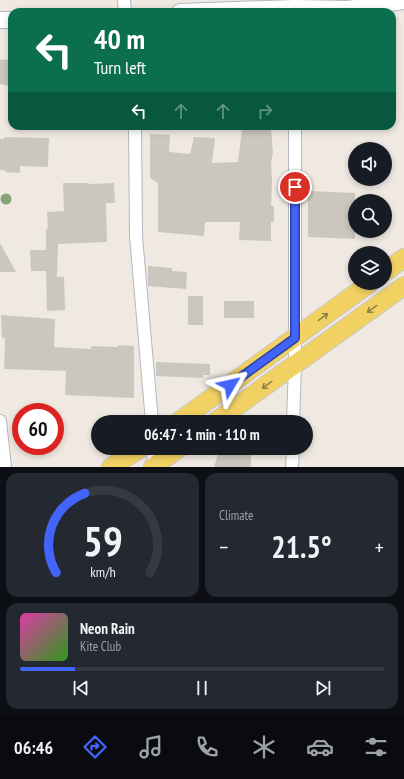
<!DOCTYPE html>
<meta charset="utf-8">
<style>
:root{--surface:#171b24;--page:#242831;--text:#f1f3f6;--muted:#9ea1a6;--line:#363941;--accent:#4264fb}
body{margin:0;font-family:"PT Sans Narrow",sans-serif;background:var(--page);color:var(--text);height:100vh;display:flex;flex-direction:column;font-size:15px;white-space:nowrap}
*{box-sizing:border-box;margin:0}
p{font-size:13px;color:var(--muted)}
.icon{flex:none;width:22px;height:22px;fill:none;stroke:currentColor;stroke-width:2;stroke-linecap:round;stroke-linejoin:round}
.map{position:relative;height:467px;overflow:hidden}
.side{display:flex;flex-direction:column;gap:6px;padding:6px;background:#0d0f14;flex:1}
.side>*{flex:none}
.hud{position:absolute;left:8px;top:8px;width:388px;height:122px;border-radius:12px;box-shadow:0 2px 6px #0003;background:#0b6e4f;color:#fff;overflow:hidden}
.controls{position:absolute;left:348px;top:142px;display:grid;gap:8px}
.controls a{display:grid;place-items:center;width:44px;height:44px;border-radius:50%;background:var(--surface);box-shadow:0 2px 6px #0003;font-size:20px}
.speed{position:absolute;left:12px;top:403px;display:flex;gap:8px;font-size:20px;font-weight:700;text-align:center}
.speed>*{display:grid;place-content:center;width:52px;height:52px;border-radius:50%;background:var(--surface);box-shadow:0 2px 6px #0003;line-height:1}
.speed .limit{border:6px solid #d22;background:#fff;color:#111}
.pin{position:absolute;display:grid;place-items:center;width:34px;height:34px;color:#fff;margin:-17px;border:2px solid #fff;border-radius:50%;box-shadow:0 1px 4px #0007}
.me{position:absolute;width:44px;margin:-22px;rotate:54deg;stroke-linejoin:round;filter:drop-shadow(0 0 3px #0008)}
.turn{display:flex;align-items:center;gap:14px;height:84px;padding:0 20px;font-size:18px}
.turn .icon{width:52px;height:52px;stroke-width:2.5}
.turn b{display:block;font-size:28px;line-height:34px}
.lanes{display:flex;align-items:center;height:38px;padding:0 20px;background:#0003;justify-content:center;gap:20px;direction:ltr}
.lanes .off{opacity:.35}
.big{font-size:30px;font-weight:700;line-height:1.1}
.side .widget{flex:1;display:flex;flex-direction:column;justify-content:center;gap:6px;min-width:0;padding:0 14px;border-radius:12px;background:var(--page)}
.side .dial{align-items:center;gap:0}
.dial svg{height:104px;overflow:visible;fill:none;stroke:var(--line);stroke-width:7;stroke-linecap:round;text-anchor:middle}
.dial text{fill:var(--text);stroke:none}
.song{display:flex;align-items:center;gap:12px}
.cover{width:48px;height:48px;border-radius:6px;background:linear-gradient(135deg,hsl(320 70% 55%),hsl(110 70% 35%))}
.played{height:4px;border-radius:2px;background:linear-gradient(90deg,var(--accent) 15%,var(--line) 15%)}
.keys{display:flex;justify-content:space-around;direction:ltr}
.heat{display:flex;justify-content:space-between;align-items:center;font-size:22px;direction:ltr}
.side .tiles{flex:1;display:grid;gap:6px;grid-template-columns:1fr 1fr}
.widget:last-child{grid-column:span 2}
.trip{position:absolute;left:91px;top:415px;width:222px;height:40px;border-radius:20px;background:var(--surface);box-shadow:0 2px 6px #0003;font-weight:700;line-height:40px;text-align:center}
.dock{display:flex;height:64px;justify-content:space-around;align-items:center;background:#090b0e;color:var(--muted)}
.dock .icon{width:28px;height:28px}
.dock .on{color:var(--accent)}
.dock b{font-size:18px;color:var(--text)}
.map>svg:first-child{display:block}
.building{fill:#cbc7bf}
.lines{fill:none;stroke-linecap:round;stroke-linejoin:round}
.street-casing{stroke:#b4b7c1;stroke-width:14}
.secondary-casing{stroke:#b4b7c1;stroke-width:18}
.primary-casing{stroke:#c9c9c9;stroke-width:20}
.street{stroke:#fff;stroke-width:12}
.secondary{stroke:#fff;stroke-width:16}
.primary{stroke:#f2d163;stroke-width:18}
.tree{fill:#84a574}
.oneway{stroke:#908048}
.route-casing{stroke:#2b41a3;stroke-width:10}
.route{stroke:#4264fb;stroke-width:7}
</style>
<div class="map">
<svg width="404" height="467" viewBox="0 0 404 467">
<rect width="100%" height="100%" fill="#efe9e1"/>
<g class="building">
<path d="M 12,59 L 12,86 L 0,84 L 0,60 Z"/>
<path d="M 242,129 L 271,129 L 273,152 L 271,163 L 272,182 L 271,206 L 274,206 L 274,222 L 271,222 L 271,241 L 239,240 L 240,222 L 205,222 L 204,236 L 158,232 L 158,183 L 150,178 L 150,134 L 170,135 L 169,152 L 190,154 L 194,137 L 215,138 L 212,163 L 238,162 Z"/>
<path d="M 4,137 L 49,138 L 48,167 L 20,166 L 20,173 L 5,172 L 5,170 L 0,170 L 0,139 L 4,139 Z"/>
<path d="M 63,183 L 88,183 L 88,184 L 114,183 L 115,203 L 106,203 L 107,242 L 58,244 L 57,277 L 64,277 L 65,310 L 47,311 L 46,271 L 31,271 L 30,250 L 46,250 L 46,229 L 48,228 L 47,212 L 64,211 Z"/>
<path d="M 308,191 L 355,193 L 355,239 L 308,237 Z"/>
<path d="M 0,243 L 16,272 L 0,272 Z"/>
<path d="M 148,266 L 172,268 L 172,271 L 187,272 L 186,289 L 148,286 Z"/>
<rect x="188" y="296" width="15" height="29"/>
<rect x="224" y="301" width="30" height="17"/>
<path d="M 1,315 L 55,319 L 54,347 L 91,349 L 91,346 L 118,347 L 118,345 L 134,346 L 134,398 L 65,395 L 66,371 L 4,369 L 5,338 L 2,338 Z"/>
<path d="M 156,362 L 210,364 L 210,375 L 203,375 L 203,378 L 156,376 Z"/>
<path d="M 230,448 L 251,448 L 251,467 L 214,467 L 219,451 L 230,451 Z"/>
</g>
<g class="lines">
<g class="street-casing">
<g id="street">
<path d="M 124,0 L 125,12"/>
<path d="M 135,126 L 136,236 L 152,422"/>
<path d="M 0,421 L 5,467"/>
<path d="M 293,422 L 295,365 L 295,126"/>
<path d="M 153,448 L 154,467"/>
<path d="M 292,467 L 293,448"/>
</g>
</g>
<g class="secondary-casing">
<g id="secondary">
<path d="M 180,12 L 295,8 L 348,9 L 404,1"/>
<path d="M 0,20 L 12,20"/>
</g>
</g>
<g class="primary-casing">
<g id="primary">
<path d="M 385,272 L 404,258"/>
<path d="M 178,422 L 370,283"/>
<path d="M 215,422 L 404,286"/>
<path d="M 111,467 L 141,448"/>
<path d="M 153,467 L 179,448"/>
</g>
</g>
<use href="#street" class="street"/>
<use href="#secondary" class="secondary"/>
<use href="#primary" class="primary"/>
</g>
<circle class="tree" cx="6" cy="199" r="5.5"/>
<defs><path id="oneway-shaft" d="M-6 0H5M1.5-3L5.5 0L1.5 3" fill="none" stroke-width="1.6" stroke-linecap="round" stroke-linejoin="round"/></defs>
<g class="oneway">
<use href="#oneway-shaft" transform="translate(372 309) rotate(144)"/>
<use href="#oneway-shaft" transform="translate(323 317) rotate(-36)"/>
<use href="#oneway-shaft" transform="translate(267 385) rotate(144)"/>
</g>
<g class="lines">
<g class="route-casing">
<path id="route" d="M 230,385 L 295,338 L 295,187"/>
</g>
<use href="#route" class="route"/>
</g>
</svg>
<div class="controls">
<a><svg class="icon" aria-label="sound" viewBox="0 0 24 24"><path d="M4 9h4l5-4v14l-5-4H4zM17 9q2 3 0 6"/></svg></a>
<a><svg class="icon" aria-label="search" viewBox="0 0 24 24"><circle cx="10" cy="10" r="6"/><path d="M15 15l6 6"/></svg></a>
<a><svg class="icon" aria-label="layers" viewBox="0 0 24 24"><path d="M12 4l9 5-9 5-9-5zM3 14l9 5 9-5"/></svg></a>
</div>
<div class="speed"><div class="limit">60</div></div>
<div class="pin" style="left:295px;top:187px;background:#d93025"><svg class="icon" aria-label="arrive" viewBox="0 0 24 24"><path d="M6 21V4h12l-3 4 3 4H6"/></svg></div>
<svg class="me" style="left:230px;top:385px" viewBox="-20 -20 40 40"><path d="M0-17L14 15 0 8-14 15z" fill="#4264fb" stroke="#fff" stroke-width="4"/></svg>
<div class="trip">06:47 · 1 min · 110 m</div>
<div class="hud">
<div class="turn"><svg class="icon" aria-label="left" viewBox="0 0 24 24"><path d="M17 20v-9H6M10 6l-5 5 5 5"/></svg><div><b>40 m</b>Turn left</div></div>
<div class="lanes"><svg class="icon" aria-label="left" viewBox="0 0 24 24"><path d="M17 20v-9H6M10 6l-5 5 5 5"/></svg><svg class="icon off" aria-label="ahead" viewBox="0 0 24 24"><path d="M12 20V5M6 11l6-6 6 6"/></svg><svg class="icon off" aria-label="ahead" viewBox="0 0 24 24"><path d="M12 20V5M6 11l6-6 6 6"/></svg><svg class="icon off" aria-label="right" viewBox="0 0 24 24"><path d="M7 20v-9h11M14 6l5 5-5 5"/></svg></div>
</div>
</div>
<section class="side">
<div class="tiles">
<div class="widget dial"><svg viewBox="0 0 100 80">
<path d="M14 69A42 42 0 1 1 86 69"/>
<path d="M14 69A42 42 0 0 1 36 8" stroke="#4264fb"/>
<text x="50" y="56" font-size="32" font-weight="700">59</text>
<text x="50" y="72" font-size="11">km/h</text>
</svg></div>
<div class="widget"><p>Climate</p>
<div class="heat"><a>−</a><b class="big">21.5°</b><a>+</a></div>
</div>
<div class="widget">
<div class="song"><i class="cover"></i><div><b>Neon Rain</b><p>Kite Club</p></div></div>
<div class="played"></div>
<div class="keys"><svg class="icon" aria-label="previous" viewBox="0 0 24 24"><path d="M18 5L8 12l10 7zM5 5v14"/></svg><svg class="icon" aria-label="pause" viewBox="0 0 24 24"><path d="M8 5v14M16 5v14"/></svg><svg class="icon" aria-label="next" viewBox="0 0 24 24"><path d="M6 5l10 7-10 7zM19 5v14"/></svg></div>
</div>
</div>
</section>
<nav class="dock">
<b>06:46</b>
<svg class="icon on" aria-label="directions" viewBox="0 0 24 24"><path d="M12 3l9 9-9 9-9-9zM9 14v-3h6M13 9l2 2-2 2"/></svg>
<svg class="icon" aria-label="music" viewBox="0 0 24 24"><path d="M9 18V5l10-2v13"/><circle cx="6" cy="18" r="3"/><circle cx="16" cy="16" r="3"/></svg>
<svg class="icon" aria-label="phone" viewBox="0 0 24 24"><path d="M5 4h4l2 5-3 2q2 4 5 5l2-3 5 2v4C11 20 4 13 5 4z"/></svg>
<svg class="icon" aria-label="climate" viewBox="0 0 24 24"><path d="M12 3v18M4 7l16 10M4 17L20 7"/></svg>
<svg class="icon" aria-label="car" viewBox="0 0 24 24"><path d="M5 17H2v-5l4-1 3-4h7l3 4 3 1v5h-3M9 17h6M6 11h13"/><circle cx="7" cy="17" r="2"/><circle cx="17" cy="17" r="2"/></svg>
<svg class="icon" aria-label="filters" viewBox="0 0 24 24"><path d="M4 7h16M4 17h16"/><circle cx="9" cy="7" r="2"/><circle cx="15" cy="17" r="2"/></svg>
</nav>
